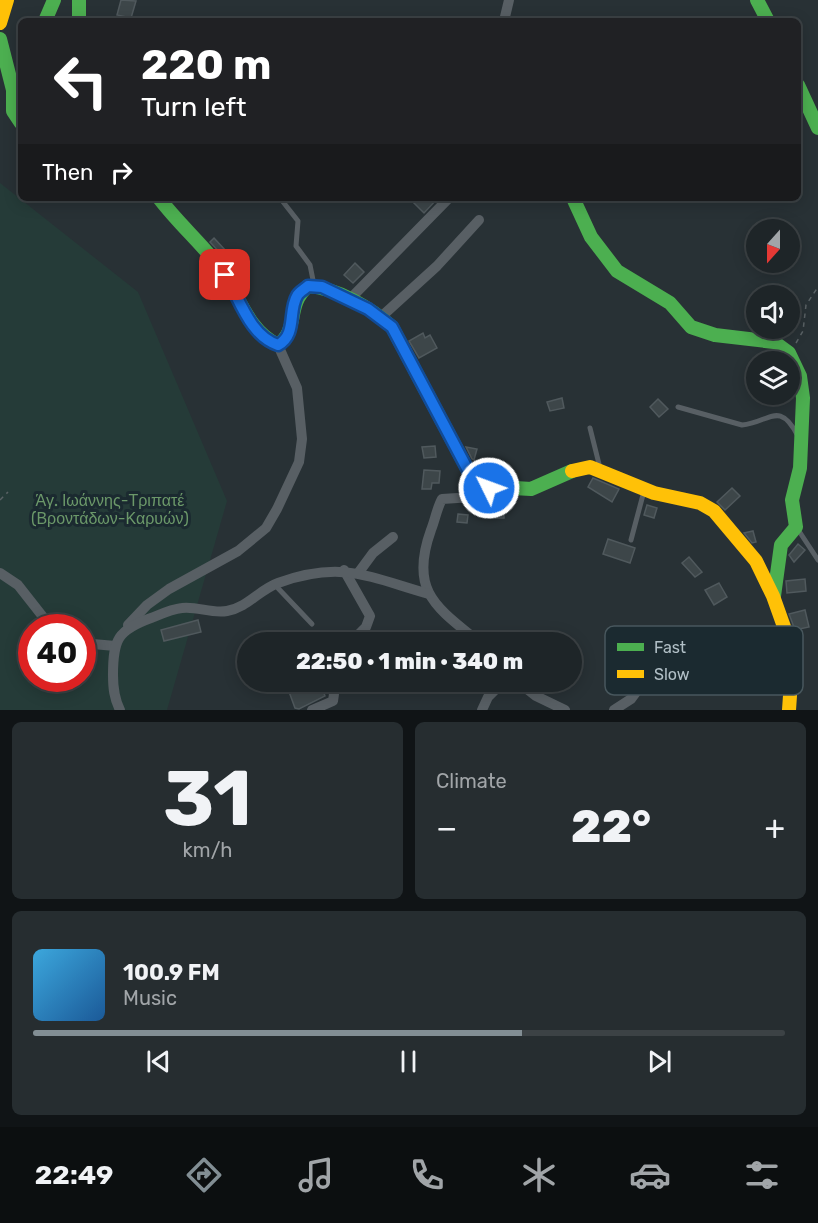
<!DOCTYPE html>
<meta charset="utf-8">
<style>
:root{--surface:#1e2528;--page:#262d30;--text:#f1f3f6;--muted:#a1a5a8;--line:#3c4245;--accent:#828e94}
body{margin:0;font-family:Rubik,sans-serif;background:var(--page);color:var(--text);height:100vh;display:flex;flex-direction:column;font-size:22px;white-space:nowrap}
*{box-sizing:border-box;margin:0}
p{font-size:20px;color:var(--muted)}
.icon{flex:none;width:33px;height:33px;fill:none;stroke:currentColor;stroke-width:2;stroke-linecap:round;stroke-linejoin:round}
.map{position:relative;height:710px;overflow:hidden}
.panel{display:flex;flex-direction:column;gap:12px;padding:12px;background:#101416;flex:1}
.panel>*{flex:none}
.hud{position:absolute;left:18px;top:18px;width:783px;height:183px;border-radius:9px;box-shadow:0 3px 15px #0003,0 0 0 2px var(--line);background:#202124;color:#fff;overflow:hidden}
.needle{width:39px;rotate:201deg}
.tools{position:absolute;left:746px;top:219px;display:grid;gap:12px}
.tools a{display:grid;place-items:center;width:54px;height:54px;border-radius:50%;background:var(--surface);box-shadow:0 3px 15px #0003,0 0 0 2px var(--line);font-size:30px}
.speed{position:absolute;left:18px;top:614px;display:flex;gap:12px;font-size:30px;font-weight:700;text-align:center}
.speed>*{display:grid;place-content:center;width:78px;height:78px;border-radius:50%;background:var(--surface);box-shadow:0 3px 15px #0003,0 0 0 2px var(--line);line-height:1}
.speed .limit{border:9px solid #d22;background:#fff;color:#111}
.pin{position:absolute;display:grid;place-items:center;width:51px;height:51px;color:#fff;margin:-26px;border-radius:12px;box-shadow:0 3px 9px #0006}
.me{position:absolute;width:66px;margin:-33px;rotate:312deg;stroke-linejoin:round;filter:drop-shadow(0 0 4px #0008)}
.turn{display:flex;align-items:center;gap:21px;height:126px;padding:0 24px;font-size:27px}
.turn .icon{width:78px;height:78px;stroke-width:2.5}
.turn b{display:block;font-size:42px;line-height:51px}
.then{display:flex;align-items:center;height:57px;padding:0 24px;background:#0003;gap:12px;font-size:22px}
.big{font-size:45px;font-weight:800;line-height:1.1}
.panel .widget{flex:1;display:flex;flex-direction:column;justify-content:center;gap:9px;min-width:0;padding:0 21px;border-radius:9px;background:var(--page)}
.panel .dial{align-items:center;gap:0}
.dial b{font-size:78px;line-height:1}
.song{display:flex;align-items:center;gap:18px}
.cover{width:72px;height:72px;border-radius:9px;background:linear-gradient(135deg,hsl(200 70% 55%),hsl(210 70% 35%))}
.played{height:6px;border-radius:3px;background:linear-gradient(90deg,var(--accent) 65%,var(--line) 65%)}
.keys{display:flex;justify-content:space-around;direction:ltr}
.heat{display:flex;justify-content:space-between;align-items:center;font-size:33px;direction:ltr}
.panel .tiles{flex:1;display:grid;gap:12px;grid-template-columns:1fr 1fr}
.widget:last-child{grid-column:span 2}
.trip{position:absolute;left:237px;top:632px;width:345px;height:60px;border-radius:30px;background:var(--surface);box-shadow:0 3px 15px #0003,0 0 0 2px var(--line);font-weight:800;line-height:60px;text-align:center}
.menu{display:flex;height:96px;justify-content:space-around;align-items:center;background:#0c0f10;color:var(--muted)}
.menu .icon{width:42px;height:42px}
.menu .selected{color:var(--accent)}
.menu b{font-size:27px;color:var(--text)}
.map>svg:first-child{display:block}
.green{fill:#253b38;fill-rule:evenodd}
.building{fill:#3d4649;stroke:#50595d;stroke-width:1.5}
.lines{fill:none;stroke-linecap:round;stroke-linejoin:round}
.path{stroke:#5a6265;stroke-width:1.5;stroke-dasharray:4.5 4.5;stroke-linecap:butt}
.lane{stroke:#585f64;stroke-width:5}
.street{stroke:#585f64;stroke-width:10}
.fast{stroke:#4caf50;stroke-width:14}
.slow{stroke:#ffc107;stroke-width:14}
.route-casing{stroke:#114b97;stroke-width:15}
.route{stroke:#1a73e8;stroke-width:10}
.labels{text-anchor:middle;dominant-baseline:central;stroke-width:6;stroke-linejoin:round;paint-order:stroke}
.park-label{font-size:16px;fill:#6b9869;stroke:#1b2a30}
.key{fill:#1b2a30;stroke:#48575d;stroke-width:1.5}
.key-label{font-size:16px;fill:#b2c0c7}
</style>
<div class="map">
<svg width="818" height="710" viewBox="0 0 818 710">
<rect width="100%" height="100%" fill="#283135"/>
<path class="green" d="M 0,183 L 138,292 L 227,501 L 167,710 L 0,710 ZM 32,627 L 82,627 L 82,678 L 32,678 Z"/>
<g class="building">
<path d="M 121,0 L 136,1 L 131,18 L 117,15 Z"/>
<path d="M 418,198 L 438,198 L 424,213 L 413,202 Z"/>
<path d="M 214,238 L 226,251 L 222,255 L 210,242 Z"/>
<path d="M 355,263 L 364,272 L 353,283 L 344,275 Z"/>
<path d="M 423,333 L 425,338 L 430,335 L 437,348 L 419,358 L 409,341 Z"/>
<path d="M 562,398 L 564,408 L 550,411 L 547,402 Z"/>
<path d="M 658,399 L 668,409 L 659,417 L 650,407 Z"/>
<path d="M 435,446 L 436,457 L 424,458 L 422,447 Z"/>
<path d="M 466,447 L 477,449 L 474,460 L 472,459 Z"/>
<path d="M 424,470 L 440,471 L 439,483 L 432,483 L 431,489 L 422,489 Z"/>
<path d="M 593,478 L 619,489 L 612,502 L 588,487 Z"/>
<path d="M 732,488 L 740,496 L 725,510 L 717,502 Z"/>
<rect x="489" y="502" width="15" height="16"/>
<path d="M 647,505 L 657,508 L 654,518 L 644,515 Z"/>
<path d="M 458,514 L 468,515 L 467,523 L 457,522 Z"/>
<path d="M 753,531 L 756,542 L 752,543 L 744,533 Z"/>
<path d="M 608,539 L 635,548 L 630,563 L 603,554 Z"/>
<path d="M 798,544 L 805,550 L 794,562 L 789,555 Z"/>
<path d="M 689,557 L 702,572 L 695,577 L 682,563 Z"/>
<path d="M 805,579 L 806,591 L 787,593 L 786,581 Z"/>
<path d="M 719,583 L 727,597 L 714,605 L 705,590 Z"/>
<path d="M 805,610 L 809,627 L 795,630 L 789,614 Z"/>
<path d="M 198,620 L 201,632 L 164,641 L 161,630 Z"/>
<path d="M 322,632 L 327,642 L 303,642 Z"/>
<path d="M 319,681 L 325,696 L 299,709 L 295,708 L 288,689 Z"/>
<path d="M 540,681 L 549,685 L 545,692 L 536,686 Z"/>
</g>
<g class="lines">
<g class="path">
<path d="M 796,343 L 803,331 L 806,305 L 818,287"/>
<path d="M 0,500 L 8,492"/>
</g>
<g class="lane">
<path d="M 280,198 L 298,221 L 296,246 L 310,265 L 314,285"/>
<path d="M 678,407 L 742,425 C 769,423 779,399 798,436"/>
<path d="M 590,428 L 600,468"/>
<path d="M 797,528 L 818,560"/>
<path d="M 631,540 L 644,491"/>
<path d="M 275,585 L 312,624"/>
</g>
<g class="street">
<path d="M 504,21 L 509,0"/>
<path d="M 349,300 L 449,198"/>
<path d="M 381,317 L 437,266 L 479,220"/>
<path d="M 344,570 L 370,616 L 366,627 L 351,642"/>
<path d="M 359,572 L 373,553 L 393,537"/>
<path d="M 0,573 L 18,585 L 51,627"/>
<path d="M 128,625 L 147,605 L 169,589 L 238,551 L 266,528 L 277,509 L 299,462 L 302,439 L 297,388 L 278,345"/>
<path d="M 479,642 C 436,607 409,591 431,530 C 435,520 437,508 442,499 L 473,497 L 481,486"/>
<path d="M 82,643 L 115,646"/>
<path d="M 517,681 L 536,696 L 565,710"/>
<path d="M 120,710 C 114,698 113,688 113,675 C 113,639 118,630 151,618 C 161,614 172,609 182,608 C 197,606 212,614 227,611 C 248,607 259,590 278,583 C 342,560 369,577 429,594"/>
<path d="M 312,710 L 333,701 L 334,694 L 330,681"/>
<path d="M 482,710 L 488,697 L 504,681"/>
<path d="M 614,710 L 631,699 L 645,680 L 658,679 L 694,683 L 726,666 L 755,668 L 793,652"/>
</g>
<g class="fast">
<path d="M 79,0 L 79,21"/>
<path d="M 757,0 L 768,21"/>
<path d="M 45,21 L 54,0"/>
<path d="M 0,39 L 13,90 L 13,111 L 21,123"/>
<path d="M 798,85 L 818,128"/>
<path d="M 159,198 C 177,222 199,241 218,265 C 239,292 245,329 278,345 C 300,328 285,306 308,286 C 337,288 371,308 392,327 L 470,474 L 481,486 L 531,489 L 572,471"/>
<path d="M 573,198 L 591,237 L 617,271 L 670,303 L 691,327 L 715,335 L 774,342 L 789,353 L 800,376 L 803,398 L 800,468 L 792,500 L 796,527 L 781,545 L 774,596"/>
</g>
<g class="slow">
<path d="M 0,23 L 7,0"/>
<path d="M 572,471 L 590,467 L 654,493 L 700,503 L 714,511 L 756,561 L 773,596 L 793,652 L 789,710"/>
</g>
</g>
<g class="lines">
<g class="route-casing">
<path id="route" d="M 225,275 C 240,299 249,335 278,345 C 297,335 288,311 297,296 C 299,292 305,289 308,286 L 322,287 L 368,309 L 392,327 L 470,474 L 481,486 L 489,488"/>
</g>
<use href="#route" class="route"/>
</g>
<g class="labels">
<g class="park-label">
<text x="110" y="500">Άγ. Ιωάννης-Τριπατέ<tspan x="110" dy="18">(Βροντάδων-Καρυών)</tspan></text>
</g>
</g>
<rect x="605" y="626" width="198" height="69" rx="9" class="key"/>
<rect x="617" y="643" width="27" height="8" fill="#4caf50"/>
<rect x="617" y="670" width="27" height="8" fill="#ffc107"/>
<g class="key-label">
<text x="654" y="653">Fast</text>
<text x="654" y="680">Slow</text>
</g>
</svg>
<div class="tools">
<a><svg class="needle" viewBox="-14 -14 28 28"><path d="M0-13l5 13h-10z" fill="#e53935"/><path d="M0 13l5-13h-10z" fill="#a1a5a8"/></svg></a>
<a><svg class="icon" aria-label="sound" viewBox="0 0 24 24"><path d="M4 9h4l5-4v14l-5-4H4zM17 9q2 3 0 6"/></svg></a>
<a><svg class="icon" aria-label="layers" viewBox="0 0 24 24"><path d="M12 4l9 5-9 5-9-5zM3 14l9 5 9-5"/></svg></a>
</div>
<div class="speed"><div class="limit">40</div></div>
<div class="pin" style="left:225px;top:275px;background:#d93025"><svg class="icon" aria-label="arrive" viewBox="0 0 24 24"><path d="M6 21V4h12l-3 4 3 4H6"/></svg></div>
<svg class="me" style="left:489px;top:488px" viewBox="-20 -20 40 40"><circle r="17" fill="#1a73e8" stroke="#fff" stroke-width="3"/><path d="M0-11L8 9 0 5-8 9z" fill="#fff"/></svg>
<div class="trip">22:50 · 1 min · 340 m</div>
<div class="hud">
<div class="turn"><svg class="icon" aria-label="left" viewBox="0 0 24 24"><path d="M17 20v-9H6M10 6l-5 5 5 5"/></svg><div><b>220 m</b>Turn left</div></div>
<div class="then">Then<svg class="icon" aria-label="right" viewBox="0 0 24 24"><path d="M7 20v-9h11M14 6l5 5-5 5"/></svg></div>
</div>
</div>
<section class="panel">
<div class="tiles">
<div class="widget dial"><b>31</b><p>km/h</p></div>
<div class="widget"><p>Climate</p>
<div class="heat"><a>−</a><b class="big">22°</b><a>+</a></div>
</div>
<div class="widget">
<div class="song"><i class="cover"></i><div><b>100.9 FM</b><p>Music</p></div></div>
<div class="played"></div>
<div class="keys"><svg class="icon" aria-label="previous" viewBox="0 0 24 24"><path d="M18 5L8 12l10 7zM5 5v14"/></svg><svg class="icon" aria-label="pause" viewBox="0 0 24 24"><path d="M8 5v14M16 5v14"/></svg><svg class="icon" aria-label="next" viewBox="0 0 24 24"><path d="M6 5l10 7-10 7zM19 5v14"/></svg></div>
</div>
</div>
</section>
<nav class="menu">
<b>22:49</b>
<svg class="icon selected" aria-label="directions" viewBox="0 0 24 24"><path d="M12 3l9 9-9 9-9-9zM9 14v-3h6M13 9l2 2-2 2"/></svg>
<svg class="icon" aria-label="music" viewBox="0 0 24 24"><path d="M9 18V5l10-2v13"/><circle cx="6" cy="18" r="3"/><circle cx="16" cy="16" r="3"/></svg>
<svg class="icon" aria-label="phone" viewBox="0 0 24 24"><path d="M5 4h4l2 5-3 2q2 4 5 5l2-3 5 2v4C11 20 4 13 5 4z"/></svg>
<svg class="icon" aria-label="climate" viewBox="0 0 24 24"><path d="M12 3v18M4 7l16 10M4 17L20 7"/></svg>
<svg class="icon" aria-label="car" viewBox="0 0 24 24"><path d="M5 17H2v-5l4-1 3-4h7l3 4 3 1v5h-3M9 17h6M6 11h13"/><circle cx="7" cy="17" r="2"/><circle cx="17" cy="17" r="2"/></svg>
<svg class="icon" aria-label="filters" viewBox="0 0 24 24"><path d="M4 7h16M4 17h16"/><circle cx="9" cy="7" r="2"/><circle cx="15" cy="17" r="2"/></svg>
</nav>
